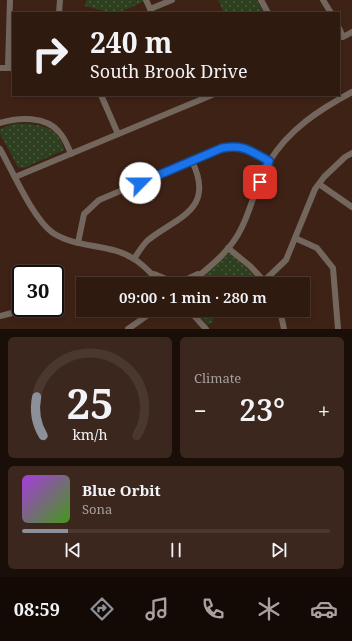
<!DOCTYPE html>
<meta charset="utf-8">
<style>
:root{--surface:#2f1a10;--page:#3b271e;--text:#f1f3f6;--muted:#a7a19f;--line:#4a3830;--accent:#8c9099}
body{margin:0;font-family:"Noto Serif",serif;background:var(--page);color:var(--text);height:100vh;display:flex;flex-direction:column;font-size:15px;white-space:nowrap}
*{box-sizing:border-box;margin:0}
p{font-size:13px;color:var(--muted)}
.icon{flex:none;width:22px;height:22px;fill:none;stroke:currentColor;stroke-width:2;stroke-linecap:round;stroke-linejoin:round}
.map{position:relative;height:329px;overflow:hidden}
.side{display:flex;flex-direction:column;gap:8px;padding:8px;background:#1a0e09;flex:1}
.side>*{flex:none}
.banner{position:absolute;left:12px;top:12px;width:328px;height:84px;border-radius:0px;box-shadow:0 2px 6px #0003,0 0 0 1px var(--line);background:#2f1a10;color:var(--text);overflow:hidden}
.speed{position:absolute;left:12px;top:265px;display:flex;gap:8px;font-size:20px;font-weight:700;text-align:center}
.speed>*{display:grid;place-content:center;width:52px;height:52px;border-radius:50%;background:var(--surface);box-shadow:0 2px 6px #0003,0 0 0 1px var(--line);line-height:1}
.speed .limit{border:2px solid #111;border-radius:6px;background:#fff;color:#111}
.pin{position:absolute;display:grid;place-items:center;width:34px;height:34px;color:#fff;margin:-17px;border-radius:8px;box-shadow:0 2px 6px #0006}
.me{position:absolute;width:44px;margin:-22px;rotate:67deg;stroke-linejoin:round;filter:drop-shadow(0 0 3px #0008)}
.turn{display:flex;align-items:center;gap:14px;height:84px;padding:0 12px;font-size:18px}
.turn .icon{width:52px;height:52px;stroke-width:2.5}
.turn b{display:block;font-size:28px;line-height:34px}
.big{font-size:30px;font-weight:600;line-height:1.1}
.side .card{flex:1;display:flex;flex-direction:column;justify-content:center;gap:6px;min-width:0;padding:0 14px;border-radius:6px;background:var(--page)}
.side .dial{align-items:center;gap:0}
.dial svg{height:104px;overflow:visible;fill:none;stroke:var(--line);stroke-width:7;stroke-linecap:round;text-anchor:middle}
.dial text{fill:var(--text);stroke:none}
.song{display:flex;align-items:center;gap:12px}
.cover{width:48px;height:48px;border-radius:6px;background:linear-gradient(135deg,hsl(280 70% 55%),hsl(100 70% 35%))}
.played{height:4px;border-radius:2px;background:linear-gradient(90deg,var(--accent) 15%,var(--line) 15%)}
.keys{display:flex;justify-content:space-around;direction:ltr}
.heat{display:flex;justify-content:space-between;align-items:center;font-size:22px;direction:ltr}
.side .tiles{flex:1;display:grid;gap:8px;grid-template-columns:1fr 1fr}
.card:last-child{grid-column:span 2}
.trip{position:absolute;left:76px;top:277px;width:234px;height:40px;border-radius:0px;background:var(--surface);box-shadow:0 2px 6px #0003,0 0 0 1px var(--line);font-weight:600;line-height:40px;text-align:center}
.dock{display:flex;height:64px;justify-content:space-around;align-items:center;background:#130a06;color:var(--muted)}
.dock .icon{width:28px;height:28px}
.dock .current{color:var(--accent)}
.dock b{font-size:18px;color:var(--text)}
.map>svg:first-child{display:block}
.park{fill:url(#park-dots)}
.pitch{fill:#2d3f1e}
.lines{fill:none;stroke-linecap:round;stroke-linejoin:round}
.minor{stroke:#73675d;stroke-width:6}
.route-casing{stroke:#114b97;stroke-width:10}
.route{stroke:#1a73e8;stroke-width:7}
</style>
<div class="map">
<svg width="352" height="329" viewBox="0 0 352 329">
<defs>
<pattern id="park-dots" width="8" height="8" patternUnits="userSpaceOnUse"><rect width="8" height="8" fill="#2d3f1e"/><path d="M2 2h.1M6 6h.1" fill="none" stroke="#4b5a3d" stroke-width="1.8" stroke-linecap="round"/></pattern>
</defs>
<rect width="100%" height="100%" fill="#3f2216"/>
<g class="park">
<path d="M 86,0 L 143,0 L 144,1 C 115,16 116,14 85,6 Z"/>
<path d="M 218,0 L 257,0 L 263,12 L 224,13 Z"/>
<path d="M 12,124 C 34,123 59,124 64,150 L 24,168 L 18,167 L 0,134 L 0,129 Z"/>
<path d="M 227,254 L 231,254 L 260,280 L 248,284 L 191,284 Z"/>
<path d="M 194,310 L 214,310 L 213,322 L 208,325 Z"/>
</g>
<path class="pitch" d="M 222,270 L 228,279 L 227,284 L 209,284 L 211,279 L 215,277 L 216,273 Z"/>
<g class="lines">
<g class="minor">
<path d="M 146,0 L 152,13"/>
<path d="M 261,0 L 268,13"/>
<path d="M 323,0 L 331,13"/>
<path d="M 150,9 L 172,0"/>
<path d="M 59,13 L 60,0"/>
<path d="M 339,28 L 343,37 L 352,32"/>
<path d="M 0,68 L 13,68"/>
<path d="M 8,68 L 10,0"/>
<path d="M 101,95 L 118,134"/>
<path d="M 0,123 C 18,117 46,116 59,132 C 65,138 68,147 71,154"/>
<path d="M 0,149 C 13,172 33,219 53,233 C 78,249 110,243 134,259 C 144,265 153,275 161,284"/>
<path d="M 15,177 L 212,95"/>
<path d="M 319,184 L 352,207"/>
<path d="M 295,238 L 317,248 L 333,268 L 338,329"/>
<path d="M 78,243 L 84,214 L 99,200 L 222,148 L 244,147 L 269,161"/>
<path d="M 228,248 L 250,266 L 267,284"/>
<path d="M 134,259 C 138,253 142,246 147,241 C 176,217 216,211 192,161"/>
<path d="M 154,274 L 171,281"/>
<path d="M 265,280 L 286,260 L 315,189 L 324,177 L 345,157 L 352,153"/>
<path d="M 181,282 L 198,274"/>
<path d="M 189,284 C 208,268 230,252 241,229 C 252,208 256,182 269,162 C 289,129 319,110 352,92"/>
<path d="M 189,310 L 206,329"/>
<path d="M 280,310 L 284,329"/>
<path d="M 246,315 L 263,310"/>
<path d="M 0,316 L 12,313"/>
<path d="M 128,329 L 155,310"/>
</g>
</g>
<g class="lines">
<g class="route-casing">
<path id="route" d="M 140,183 L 222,148 C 244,144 250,151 269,161 L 260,182"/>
</g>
<use href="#route" class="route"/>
</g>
</svg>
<div class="speed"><div class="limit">30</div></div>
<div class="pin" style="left:260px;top:182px;background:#d93025"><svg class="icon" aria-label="arrive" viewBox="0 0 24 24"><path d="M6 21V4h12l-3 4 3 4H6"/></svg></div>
<svg class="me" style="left:140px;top:183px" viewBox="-20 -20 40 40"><circle r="19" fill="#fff"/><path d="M0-13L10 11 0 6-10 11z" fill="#1a73e8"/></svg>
<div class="trip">09:00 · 1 min · 280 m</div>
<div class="banner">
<div class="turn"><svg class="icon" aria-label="right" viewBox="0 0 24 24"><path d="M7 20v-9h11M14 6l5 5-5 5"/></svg><div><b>240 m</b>South Brook Drive</div></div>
</div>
</div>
<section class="side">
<div class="tiles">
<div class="card dial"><svg viewBox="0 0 100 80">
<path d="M14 69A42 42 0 1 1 86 69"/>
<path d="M14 69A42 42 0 0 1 9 39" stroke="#8c9099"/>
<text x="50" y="56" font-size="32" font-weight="700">25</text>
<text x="50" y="72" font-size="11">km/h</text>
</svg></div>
<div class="card"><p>Climate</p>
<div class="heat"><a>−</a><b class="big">23°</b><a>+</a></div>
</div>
<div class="card">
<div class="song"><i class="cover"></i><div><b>Blue Orbit</b><p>Sona</p></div></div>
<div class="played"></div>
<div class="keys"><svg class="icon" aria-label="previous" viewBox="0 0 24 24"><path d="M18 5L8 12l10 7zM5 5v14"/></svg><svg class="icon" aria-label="pause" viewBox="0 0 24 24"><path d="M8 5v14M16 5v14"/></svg><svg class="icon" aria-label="next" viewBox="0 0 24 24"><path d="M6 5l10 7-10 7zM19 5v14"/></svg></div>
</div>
</div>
</section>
<nav class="dock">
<b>08:59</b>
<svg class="icon current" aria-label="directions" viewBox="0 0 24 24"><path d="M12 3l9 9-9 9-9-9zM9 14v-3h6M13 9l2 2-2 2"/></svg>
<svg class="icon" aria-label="music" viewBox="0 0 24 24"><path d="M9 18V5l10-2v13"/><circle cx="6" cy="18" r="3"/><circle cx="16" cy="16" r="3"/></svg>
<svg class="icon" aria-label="phone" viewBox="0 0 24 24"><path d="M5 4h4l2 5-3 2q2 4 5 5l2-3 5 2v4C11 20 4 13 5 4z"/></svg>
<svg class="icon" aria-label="climate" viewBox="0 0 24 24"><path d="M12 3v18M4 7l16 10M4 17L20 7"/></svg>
<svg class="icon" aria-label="car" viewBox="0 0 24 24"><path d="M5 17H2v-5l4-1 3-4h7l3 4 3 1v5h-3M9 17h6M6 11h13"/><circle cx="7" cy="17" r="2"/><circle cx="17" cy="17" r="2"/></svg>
</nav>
